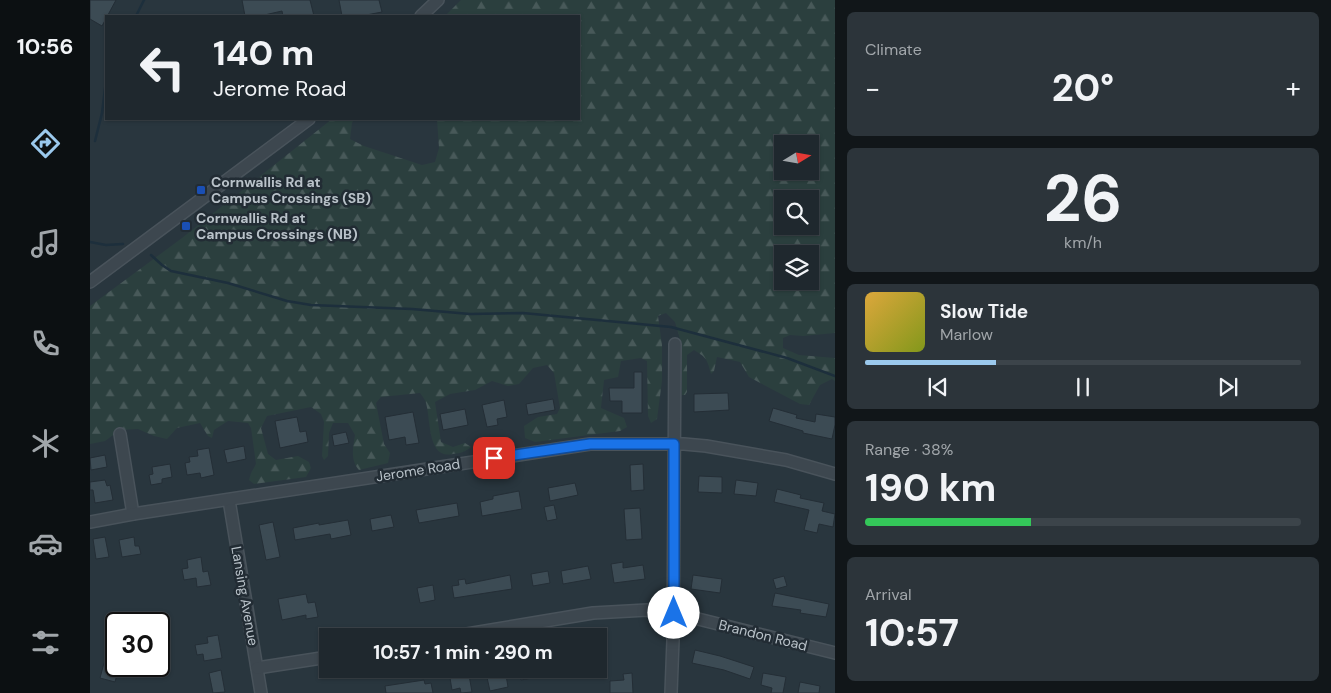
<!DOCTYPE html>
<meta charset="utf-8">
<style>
:root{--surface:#1f282e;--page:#2c343a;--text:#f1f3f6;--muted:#a1a6aa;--line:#3c444a;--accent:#9bc9ed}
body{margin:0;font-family:"DM Sans",sans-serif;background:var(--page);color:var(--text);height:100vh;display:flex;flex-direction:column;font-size:19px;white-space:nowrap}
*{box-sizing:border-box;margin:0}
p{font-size:16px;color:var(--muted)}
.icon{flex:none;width:28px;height:28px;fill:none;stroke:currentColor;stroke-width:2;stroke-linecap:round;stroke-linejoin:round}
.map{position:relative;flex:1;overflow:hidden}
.sheet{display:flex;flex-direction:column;gap:12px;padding:12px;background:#111619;width:496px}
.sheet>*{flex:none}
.top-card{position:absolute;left:15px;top:15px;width:475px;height:105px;border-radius:0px;box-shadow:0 1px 4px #0004,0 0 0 1px var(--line);background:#1f282e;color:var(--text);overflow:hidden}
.needle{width:32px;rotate:79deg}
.fabs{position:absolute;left:684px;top:135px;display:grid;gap:10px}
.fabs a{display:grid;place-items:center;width:45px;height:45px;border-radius:0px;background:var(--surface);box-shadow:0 1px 4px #0004,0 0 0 1px var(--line);font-size:25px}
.speed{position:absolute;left:15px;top:612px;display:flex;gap:10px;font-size:25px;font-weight:700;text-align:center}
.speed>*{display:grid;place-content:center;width:65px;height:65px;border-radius:50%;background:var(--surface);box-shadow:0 1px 4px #0004,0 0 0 1px var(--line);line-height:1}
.speed .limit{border:2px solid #111;border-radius:8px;background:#fff;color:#111}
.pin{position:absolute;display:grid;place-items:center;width:42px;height:42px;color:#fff;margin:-21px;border-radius:10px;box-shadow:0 2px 8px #0006}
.me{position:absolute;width:55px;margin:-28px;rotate:0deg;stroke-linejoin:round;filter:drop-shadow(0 0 4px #0008)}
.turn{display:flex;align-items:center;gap:18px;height:105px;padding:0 25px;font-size:22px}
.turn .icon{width:65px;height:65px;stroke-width:2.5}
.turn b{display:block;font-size:35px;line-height:42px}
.big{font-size:38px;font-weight:700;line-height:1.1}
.sheet .tile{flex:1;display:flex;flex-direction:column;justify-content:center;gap:8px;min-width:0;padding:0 18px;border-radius:8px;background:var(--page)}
.sheet .dial{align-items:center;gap:0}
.dial b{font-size:65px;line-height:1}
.song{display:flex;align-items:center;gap:15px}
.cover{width:60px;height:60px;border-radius:8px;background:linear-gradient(135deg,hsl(40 70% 55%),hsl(70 70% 35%))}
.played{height:5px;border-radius:2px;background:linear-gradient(90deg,var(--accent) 30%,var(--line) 30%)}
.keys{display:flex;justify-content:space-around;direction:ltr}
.heat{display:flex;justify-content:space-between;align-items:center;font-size:28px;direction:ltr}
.charge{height:8px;border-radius:4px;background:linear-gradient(90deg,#34c759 38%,var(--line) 0)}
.trip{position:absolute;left:229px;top:628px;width:288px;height:50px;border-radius:0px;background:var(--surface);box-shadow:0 1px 4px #0004,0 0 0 1px var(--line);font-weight:700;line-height:50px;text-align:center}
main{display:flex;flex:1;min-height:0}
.dock{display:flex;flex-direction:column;width:90px;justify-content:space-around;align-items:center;background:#0c1012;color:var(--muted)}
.dock .icon{width:35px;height:35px}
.dock .active{color:var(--accent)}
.dock b{font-size:22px;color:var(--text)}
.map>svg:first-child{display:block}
.forest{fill:url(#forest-firs);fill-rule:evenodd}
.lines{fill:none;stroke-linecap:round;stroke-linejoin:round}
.stream{stroke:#1d2f3c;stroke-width:2.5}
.building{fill:#3c4b54;stroke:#242e36}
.minor-casing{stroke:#49535b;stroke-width:14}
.minor{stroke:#3d474f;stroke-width:11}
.route-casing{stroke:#114b97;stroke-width:12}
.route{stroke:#1a73e8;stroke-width:9}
.transit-dot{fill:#1a4fb4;stroke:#222c34;stroke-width:2}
.labels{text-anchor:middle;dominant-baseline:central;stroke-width:5;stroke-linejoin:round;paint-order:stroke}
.poi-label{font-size:14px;font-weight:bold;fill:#b9c2c9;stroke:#222c34;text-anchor:start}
.street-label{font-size:14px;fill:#b9c2c9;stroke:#222c34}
</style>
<main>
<nav class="dock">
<b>10:56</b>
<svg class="icon active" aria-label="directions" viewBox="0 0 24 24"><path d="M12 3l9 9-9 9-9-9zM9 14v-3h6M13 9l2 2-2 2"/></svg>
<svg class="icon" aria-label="music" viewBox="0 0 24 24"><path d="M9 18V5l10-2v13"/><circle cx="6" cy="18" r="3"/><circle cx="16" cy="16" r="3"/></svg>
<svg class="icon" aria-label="phone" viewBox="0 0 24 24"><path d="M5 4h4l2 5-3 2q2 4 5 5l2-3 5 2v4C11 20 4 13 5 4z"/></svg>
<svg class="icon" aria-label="climate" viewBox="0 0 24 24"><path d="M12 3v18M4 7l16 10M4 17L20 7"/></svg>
<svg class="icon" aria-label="car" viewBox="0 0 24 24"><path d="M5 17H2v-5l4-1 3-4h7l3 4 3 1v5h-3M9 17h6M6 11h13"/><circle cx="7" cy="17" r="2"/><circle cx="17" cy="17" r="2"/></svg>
<svg class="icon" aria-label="filters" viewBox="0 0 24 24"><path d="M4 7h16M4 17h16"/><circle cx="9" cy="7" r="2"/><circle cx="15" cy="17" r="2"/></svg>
</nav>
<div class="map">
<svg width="745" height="693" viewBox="0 0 745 693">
<defs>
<pattern id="forest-firs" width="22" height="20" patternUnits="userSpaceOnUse" patternTransform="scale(1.25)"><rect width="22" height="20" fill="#2b3f3e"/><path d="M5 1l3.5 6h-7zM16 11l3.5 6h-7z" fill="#485959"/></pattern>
</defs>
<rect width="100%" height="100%" fill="#29363e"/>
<path class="forest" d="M 371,0 L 745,0 L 745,333 L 713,336 L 700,335 L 693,338 L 693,348 L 709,355 L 745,358 L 745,381 L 742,379 L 730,385 L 719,405 L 710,404 L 659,377 L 650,362 L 627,357 L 624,371 L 621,374 C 617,359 617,358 604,350 L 597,355 L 597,392 L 595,395 L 592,395 L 592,346 L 585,322 L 576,313 L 568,316 L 572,345 L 572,381 L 567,419 L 561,423 L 558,416 L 557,361 L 551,358 L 531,361 L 528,377 L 514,380 L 511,408 L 534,418 L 537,427 L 530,431 L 445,442 L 435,438 L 434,426 L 448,417 L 467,414 L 470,408 L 464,373 L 457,365 L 443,368 L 429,384 L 418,386 L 402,381 L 385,390 L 360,394 L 345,402 L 351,442 L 363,447 L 375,443 L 381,447 C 375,452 371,453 363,454 C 337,460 341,420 336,403 C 335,399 332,396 330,393 L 291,397 L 286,403 L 294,444 L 300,453 L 298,463 L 269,470 C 260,460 263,447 265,435 L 258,423 L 243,423 L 239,433 L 238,456 L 234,460 L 232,456 L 234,422 L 231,414 L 221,407 L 177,416 L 171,428 L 178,454 L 186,460 L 208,456 L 219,462 L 221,468 L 216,477 L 164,484 L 159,480 L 161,473 L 166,464 L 161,428 L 158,423 L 138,421 L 124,430 L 122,438 L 118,436 L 110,423 L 87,428 L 77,439 L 64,436 L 48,429 L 30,430 L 15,441 L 0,444 L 0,306 L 92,238 L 242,119 L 264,119 L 262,123 L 260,139 L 274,146 L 332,165 L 345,162 L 349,148 L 347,119 L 489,119 L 489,16 L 355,16 ZM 692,144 L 720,144 L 720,171 L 692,171 ZM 692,199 L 720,199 L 720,226 L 692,226 ZM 692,254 L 720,254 L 720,281 L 692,281 Z"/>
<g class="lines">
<g class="stream">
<path d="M 46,16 L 54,0"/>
<path d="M 5,141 L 12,113 L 16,81"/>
<path d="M 0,242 L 16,245 L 33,244"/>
<path d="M 61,255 L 72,265 L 81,271 L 138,283 L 197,301 L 221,305 L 322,309 L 380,314 L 433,313 L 581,327 L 697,358 L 745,376"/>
</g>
</g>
<g class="building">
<path d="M 0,0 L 26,0 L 12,26 L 0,19 Z"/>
<path d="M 152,0 L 220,0 L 224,16 L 193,16 L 192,11 L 170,16 L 155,16 Z"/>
<path d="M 249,0 L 289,0 L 292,12 L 271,16 L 252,16 Z"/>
<path d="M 544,372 L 552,372 L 552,413 L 532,413 L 532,401 L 520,401 L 519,388 L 544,388 Z"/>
<path d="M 638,393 L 639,410 L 604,412 L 604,394 Z"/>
<path d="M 463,399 L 465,410 L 438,415 L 436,404 Z"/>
<path d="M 414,400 L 417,417 L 407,419 L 408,425 L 397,427 L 392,405 Z"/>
<path d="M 683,408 L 707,415 L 706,418 L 725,422 L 726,414 L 745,417 L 745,425 L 742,439 L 713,433 L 713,431 L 679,421 Z"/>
<path d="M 375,409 L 378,425 L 353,430 L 350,414 Z"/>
<path d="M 323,412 L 329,443 L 316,445 L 315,437 L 299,440 L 295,417 Z"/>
<path d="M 207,417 L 210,432 L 216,431 L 218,442 L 190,448 L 185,421 Z"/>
<path d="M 256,432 L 259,443 L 244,446 L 242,435 Z"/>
<path d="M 154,446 L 156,459 L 137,463 L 134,450 Z"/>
<path d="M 119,448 L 124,475 L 111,478 L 110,473 L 97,475 L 95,463 L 100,462 L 99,457 L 108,456 L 107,450 Z"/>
<path d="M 15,455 L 17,467 L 1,470 L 0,458 Z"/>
<path d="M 80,464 L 82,477 L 72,479 L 72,483 L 61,485 L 59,475 L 63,474 L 62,467 Z"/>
<path d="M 553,464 L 554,490 L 541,491 L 540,465 Z"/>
<path d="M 609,476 L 632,477 L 632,493 L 608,492 Z"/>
<path d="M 15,480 L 17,486 L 20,485 L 23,500 L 5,503 L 3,490 L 0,490 L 0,482 Z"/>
<path d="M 646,480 L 668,483 L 666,496 L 644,494 Z"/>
<path d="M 485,483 L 488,495 L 460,501 L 458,488 Z"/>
<path d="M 687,489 L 711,495 L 710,498 L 734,503 L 732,511 L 745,514 L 743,527 L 729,524 L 727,533 L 714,530 L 719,510 L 684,502 Z"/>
<path d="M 429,491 L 432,509 L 392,516 L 390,502 L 403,499 L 403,496 Z"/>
<path d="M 367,503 L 369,516 L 329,523 L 326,510 Z"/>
<path d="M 464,505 L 467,519 L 457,521 L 454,507 Z"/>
<path d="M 550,508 L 552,539 L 536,540 L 534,509 Z"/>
<path d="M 301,515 L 304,527 L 282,531 L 280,519 Z"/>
<path d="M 258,520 L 261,535 L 241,539 L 240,534 L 205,540 L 203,528 L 229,523 L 229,525 Z"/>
<path d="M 183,522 L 190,557 L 176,560 L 169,525 Z"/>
<path d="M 15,537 L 19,557 L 6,559 L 3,539 Z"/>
<path d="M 44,537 L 45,546 L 49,546 L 51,554 L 32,557 L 29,540 Z"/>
<path d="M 111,557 L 113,572 L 118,571 L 121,585 L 107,587 L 106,578 L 94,580 L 92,569 L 98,568 L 97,560 Z"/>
<path d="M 533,562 L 533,568 L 553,565 L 555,579 L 524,583 L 521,564 Z"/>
<path d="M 498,566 L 501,579 L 473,584 L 471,571 Z"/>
<path d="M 458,571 L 460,583 L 443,586 L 441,574 Z"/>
<path d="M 420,575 L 422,589 L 364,598 L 362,586 L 369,585 L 368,580 L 375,579 L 376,584 Z"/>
<path d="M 603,575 L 632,579 L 630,593 L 601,589 Z"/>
<path d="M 694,576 L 697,586 L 686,589 L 683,579 Z"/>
<path d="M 343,585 L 345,600 L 330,603 L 327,588 Z"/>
<path d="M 685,593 L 739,604 L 736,617 L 710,613 L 711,610 L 682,606 Z"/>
<path d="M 216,594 L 218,603 L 225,602 L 228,617 L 216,619 L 216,615 L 192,620 L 188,599 Z"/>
<path d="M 128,635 L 132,658 L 114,661 L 113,654 L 107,655 L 105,645 L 118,643 L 117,637 Z"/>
<path d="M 605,650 L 630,656 L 664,667 L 660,679 L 634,670 L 602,663 Z"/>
<path d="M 14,663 L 29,667 L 25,682 L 10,678 Z"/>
<path d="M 415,669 L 418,687 L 400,691 L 396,673 Z"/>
<path d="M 429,669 L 474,669 L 474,672 L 431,680 Z"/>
<path d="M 131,670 L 135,692 L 123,693 L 119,673 Z"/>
<path d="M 542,673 L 543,693 L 520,693 L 520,681 L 534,680 L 533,674 Z"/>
<path d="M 673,673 L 696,677 L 693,693 L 681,693 L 682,688 L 671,685 Z"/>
<path d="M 379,675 L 382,692 L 371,693 L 370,688 L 362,690 L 360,678 Z"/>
<path d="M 334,680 L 335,684 L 341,683 L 343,693 L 296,693 L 295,686 Z"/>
<path d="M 710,682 L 730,686 L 729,693 L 708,693 Z"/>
</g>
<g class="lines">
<g class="minor-casing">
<g id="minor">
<path d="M 331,16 L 348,0"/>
<path d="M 0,282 L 219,119"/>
<path d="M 30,434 L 43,514"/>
<path d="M 139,500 L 171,693"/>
<path d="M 0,522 L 43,514 L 500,444 L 594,444 L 616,446 L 696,460 L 745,474"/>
<path d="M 365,636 L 503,613 L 557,610 L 584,613 L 745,653"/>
<path d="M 167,668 L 238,657"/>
<path d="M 581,693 L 583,640 L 585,344"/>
</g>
</g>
<use href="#minor" class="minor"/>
</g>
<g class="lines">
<g class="route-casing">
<path id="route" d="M 404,458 L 500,444 L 584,444 L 584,613"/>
</g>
<use href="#route" class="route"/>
</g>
<g class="transit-dot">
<rect x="106" y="185" width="10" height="10" rx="2.5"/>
<rect x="91" y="221" width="10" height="10" rx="2.5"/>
</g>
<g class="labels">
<g class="poi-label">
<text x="121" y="182">Cornwallis Rd at<tspan x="121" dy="16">Campus Crossings (SB)</tspan></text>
<text x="106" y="218">Cornwallis Rd at<tspan x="106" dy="16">Campus Crossings (NB)</tspan></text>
</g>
<g class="street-label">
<text transform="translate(328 470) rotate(-9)">Jerome Road</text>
<text transform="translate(155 596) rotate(80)">Lansing Avenue</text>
<text transform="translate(673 635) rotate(14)">Brandon Road</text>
</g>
</g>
</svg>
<div class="fabs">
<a><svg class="needle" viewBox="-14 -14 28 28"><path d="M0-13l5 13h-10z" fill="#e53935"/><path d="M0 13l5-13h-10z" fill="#a1a6aa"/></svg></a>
<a><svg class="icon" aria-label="search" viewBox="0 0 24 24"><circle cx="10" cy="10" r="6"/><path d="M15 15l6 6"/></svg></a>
<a><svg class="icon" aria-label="layers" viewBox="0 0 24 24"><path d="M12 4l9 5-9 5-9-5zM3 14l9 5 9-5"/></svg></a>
</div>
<div class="speed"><div class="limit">30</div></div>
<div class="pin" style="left:404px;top:458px;background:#d93025"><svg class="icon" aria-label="arrive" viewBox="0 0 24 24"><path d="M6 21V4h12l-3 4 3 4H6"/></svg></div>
<svg class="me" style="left:584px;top:613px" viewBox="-20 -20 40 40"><circle r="19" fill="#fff"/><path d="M0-13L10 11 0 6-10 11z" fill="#1a73e8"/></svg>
<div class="trip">10:57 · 1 min · 290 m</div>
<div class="top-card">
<div class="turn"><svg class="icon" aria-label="left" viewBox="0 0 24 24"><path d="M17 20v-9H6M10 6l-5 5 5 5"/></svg><div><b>140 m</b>Jerome Road</div></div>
</div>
</div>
<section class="sheet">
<div class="tile"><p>Climate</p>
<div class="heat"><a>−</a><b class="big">20°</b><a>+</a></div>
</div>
<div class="tile dial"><b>26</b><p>km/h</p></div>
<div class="tile">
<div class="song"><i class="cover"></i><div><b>Slow Tide</b><p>Marlow</p></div></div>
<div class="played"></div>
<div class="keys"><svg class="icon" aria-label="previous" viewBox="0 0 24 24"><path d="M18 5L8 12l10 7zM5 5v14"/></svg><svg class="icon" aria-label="pause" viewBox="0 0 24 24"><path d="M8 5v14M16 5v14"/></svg><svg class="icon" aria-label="next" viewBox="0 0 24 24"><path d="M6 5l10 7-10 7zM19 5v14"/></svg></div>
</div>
<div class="tile"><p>Range · 38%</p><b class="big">190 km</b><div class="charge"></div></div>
<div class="tile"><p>Arrival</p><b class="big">10:57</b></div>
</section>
</main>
